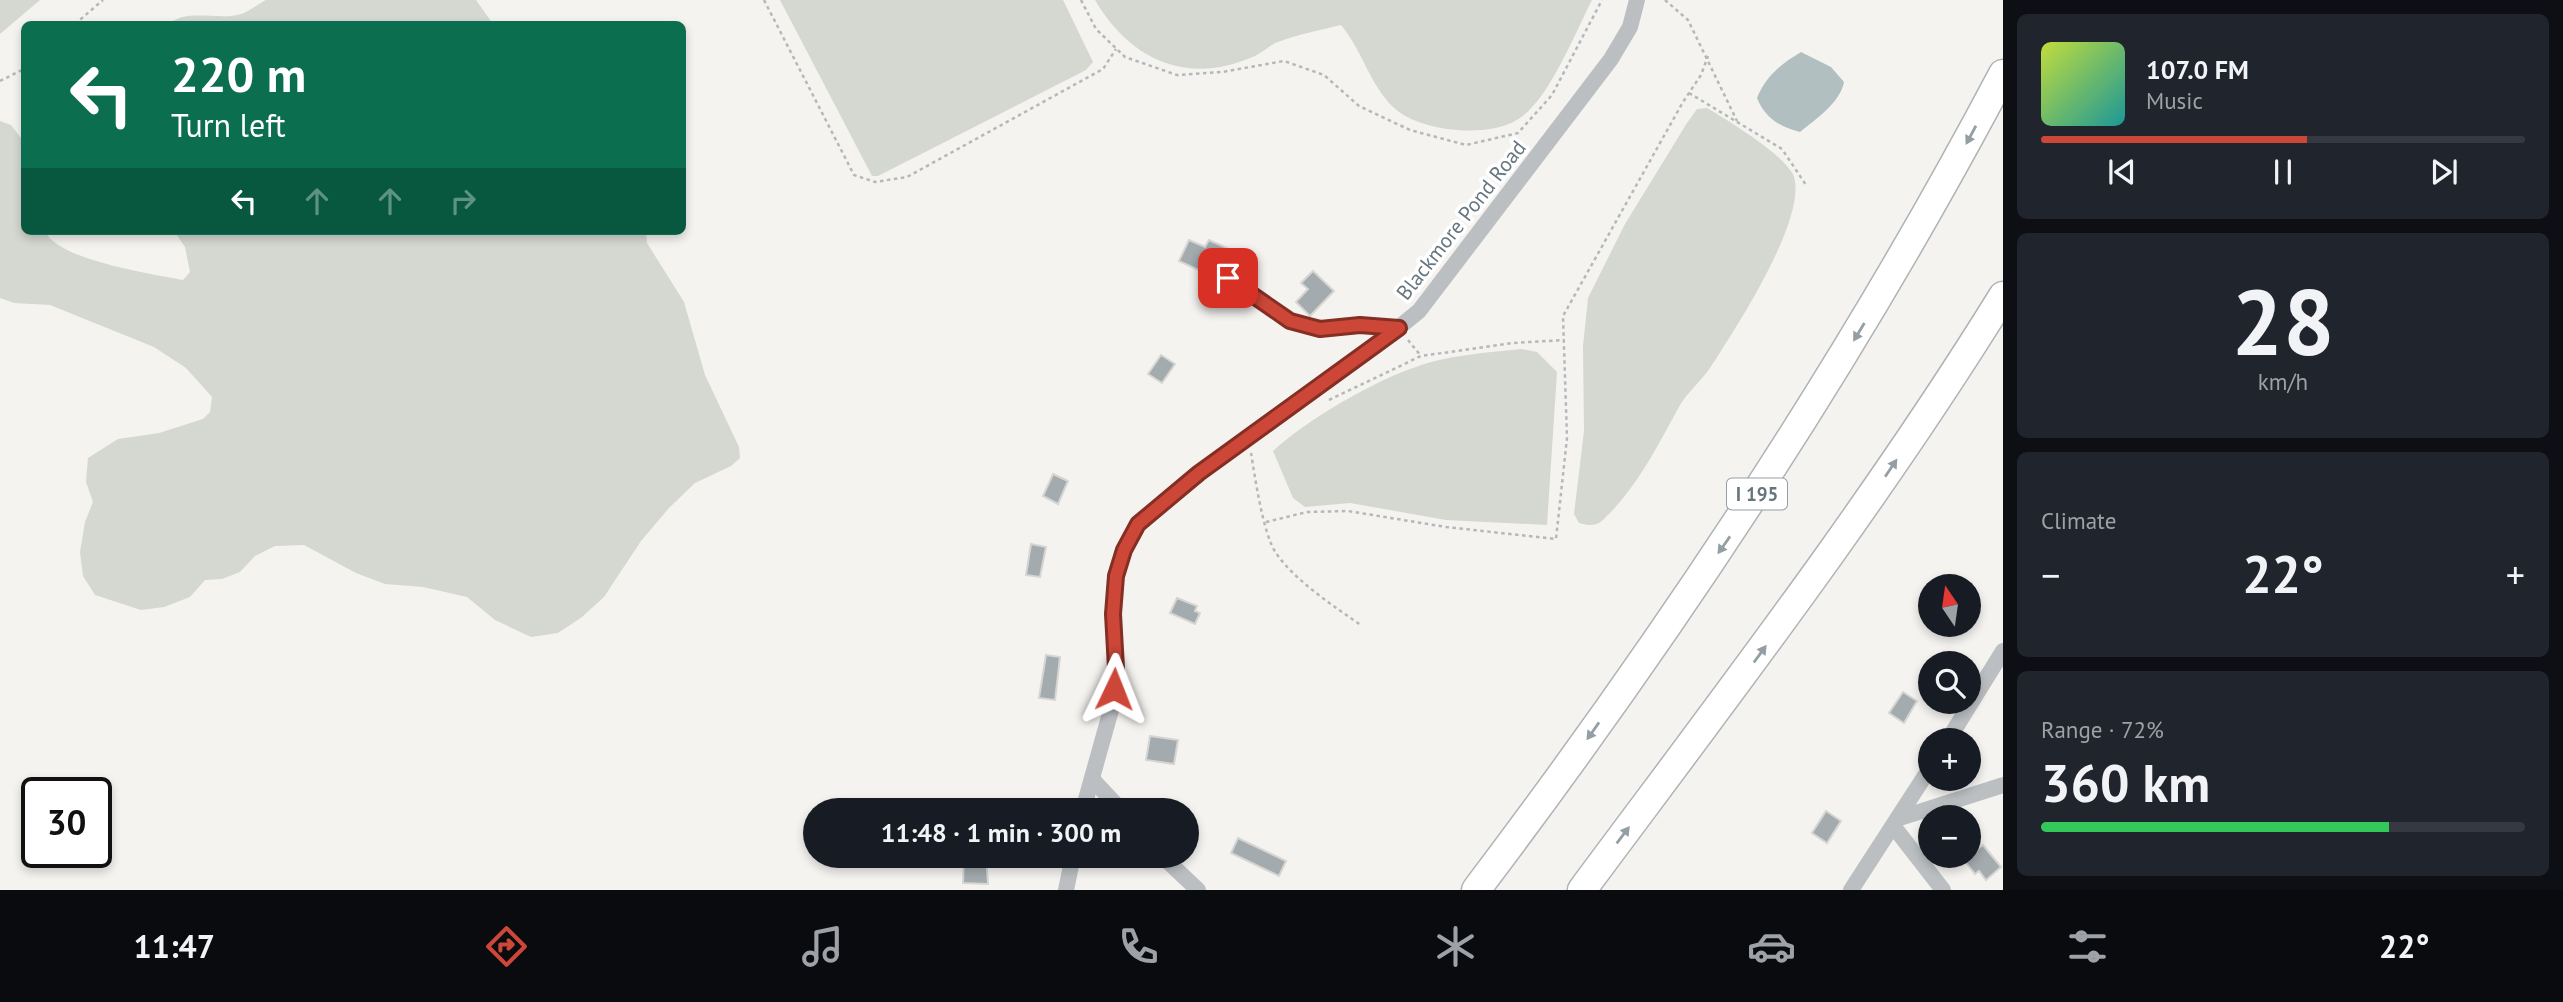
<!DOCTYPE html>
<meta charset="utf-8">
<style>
:root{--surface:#171b24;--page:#20242c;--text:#f1f3f6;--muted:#9ea1a6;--line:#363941;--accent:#cc4738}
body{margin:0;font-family:"PT Sans",sans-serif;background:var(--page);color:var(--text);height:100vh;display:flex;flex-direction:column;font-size:26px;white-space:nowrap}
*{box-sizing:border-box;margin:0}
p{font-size:23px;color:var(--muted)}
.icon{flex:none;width:38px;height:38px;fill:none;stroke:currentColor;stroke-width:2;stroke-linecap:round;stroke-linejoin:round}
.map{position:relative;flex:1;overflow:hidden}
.drawer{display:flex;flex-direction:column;gap:14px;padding:14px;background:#0d0f14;width:560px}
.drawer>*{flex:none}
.top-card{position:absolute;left:21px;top:21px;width:665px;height:214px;border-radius:10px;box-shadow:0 4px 10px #0003;background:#0b6e4f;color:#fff;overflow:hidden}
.needle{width:46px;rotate:347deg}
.tools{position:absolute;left:1918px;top:574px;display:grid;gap:14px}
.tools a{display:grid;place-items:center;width:63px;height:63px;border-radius:50%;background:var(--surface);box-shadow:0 4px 10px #0003;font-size:35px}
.speed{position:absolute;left:21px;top:777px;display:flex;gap:14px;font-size:35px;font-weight:700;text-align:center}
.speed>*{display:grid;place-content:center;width:91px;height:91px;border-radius:50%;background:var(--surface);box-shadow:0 4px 10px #0003;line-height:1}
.speed .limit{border:4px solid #111;border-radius:10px;background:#fff;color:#111}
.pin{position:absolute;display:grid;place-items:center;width:60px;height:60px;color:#fff;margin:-30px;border-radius:14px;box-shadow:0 4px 10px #0006}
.me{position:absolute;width:77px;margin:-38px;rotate:2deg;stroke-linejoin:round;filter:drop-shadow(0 0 5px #0008)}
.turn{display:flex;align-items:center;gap:24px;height:147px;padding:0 35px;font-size:32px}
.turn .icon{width:91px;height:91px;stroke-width:2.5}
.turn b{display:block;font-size:49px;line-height:60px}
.lanes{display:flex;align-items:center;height:66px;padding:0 35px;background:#0003;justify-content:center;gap:35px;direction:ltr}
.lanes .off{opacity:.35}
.big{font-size:52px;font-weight:600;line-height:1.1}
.drawer .card{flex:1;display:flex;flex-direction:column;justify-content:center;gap:10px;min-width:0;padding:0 24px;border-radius:10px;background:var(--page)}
.drawer .dial{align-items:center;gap:0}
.dial b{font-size:91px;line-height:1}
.song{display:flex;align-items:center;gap:21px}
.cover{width:84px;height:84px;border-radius:10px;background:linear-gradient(135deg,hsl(70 70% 55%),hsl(180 70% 35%))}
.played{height:7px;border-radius:4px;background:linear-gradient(90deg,var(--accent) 55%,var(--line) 55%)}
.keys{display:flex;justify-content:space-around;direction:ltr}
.heat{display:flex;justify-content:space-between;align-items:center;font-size:38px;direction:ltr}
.charge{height:10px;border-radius:5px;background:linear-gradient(90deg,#34c759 72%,var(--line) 0)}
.trip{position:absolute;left:803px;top:798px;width:396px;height:70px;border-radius:35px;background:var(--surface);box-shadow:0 4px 10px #0003;font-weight:600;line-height:70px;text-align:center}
.tabs{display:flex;height:112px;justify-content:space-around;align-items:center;background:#090b0e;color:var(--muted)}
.tabs .icon{width:49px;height:49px}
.tabs .current{color:var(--accent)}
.tabs b{font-size:32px;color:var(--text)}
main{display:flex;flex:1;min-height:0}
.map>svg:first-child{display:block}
.green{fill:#d4d8d0}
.water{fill:#b2bfc1}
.building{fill:#a3abaf;stroke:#d5d5d3;stroke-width:2}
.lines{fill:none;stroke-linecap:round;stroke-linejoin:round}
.highway-casing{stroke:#afb3b5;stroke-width:31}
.path{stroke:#b5b8ba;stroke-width:2.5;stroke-dasharray:3.5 3.5;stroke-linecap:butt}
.street{stroke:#bbbfc2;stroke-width:16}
.highway{stroke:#fff;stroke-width:28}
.oneway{fill:#949fa5}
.route-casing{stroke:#852e24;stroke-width:18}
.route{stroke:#cc4738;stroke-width:12}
.labels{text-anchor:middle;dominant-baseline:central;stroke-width:7;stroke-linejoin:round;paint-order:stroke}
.shield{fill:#fff;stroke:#949fa5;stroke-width:2}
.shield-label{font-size:19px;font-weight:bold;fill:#66767e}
.street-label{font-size:21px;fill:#66767e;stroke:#fff}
</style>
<main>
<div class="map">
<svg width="2003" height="890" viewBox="0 0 2003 890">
<rect width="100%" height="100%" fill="#f4f3f0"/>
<g class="green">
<path d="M 0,0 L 40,0 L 0,34 Z"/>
<path d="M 266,0 L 476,0 L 493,24 L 169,24 C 186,8 221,21 241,14 C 250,11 258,4 266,0 Z"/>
<path d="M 780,0 L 1063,0 L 1093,62 L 1086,70 L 878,176 L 872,176 Z"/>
<path d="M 1095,0 L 1592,0 C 1575,33 1552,92 1524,115 C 1504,132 1470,132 1447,129 C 1429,126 1406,120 1393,107 C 1369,83 1362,50 1341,25 C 1321,30 1298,34 1278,42 C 1270,45 1263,52 1255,56 C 1188,86 1131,61 1095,0 Z"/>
<path d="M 1707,108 C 1726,119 1788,157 1794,177 C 1807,220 1734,331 1710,368 C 1701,381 1688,392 1680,405 C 1659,443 1641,480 1611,512 C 1607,515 1603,521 1599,523 C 1593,526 1585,525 1579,523 L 1574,514 L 1584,431 L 1583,346 L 1588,298 L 1625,224 L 1687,123 L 1697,109 Z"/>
<path d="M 0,121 L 11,125 L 24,142 L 24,231 L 45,231 C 57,260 153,274 183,280 L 190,272 L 185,247 L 174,231 L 646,231 L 647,243 L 684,302 L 705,375 L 739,447 L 740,458 L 731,466 L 695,483 L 669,508 L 641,541 L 604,597 L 582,617 L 558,633 L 531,637 L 495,620 L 467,597 L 423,587 L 385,584 L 356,573 L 304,545 L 275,546 L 255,556 L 240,572 L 222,579 L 205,580 L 190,597 L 164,607 L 141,610 L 95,595 L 83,576 L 80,552 L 85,522 L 93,502 L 86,482 L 88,458 L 118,439 L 159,433 L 203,419 L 210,412 L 212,397 L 186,368 L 154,347 L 50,305 L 14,303 L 0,298 Z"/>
<path d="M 1521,349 L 1537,352 L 1557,372 L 1547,525 L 1446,520 L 1350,503 L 1305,507 L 1293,498 L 1273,451 C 1307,420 1370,383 1413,368 C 1447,355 1485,353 1521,349 Z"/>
</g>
<path class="water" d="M 1801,52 L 1831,67 L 1844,82 C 1840,103 1816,119 1800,132 C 1780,127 1765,118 1757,98 C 1766,76 1781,64 1801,52 Z"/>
<g class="building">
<path d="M 1189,240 L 1205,247 L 1209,240 L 1229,249 L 1216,278 L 1179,261 Z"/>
<path d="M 1313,271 L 1334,291 L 1310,316 L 1296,302 L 1308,289 L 1301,283 Z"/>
<path d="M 1161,355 L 1175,364 L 1162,383 L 1148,374 Z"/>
<path d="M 1053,474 L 1068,481 L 1058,504 L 1043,496 Z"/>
<path d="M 1031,544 L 1046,547 L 1040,577 L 1026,575 Z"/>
<path d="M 1177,598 L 1197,606 L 1195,611 L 1200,613 L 1195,624 L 1170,613 Z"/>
<path d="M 1046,655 L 1060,657 L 1055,700 L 1039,698 Z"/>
<path d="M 1903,692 L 1917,701 L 1904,723 L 1889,713 Z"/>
<path d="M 1150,736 L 1178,740 L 1174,764 L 1146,760 Z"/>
<path d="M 1826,811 L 1841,821 L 1827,843 L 1812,833 Z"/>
<path d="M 1238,838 L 1286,861 L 1279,876 L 1231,853 Z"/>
<path d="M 1983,845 L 2001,867 L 1986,880 L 1979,871 L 1975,874 L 1964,860 Z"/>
<path d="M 964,856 L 986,856 L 988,884 L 963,883 Z"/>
</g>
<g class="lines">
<g class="highway-casing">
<g id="highway">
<path d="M 1476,890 C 1672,631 1851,362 2003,74"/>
<path d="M 1582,890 C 1727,695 1875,503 2003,296"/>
</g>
</g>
<g class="path">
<path d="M 764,0 L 854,175 L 875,182 L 907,177 L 1103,69 L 1116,49"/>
<path d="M 1081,0 L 1096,29 L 1125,57 L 1177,75 L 1222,72 L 1284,61 L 1324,75 L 1359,106 L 1410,130 L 1466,145 L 1518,133 L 1552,95 L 1602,0"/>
<path d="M 1665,0 L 1688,20 L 1737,121"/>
<path d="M 75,24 L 103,0"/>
<path d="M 0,81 L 24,69"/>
<path d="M 1689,93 L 1782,149 L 1806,185"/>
<path d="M 1408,340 L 1421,356"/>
<path d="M 1329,400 L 1421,356 L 1513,343 L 1564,340"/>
<path d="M 1251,453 C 1255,477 1263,534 1276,553 C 1295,581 1335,607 1362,626"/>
<path d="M 1266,522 L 1307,512 L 1348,511 L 1446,527 L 1556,539 L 1567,438 L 1563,316 L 1683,102 L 1701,75 L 1708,56"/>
</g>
<g class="street">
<path d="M 1228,278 L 1290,321 L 1320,329 L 1360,325 L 1399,328"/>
<path d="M 1948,740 L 2003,651"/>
<path d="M 1092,779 L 1121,810"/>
<path d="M 1083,810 L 1111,710 L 1116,668 L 1113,614 L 1116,576 L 1124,550 L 1138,524 L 1199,473 L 1376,346 L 1419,311 L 1611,59 L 1630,27 L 1637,0"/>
<path d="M 1900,818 L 2003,785"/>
<path d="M 1894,827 L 1943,890"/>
<path d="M 1162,856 L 1198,890"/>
<path d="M 1066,890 L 1073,856"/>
<path d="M 1851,890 L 1930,768"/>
</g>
<use href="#highway" class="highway"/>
</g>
<defs><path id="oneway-solid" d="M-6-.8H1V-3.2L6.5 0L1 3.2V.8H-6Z" transform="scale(1.75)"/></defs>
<g class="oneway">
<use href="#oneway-solid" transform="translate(1971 135) rotate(118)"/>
<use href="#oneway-solid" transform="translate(1859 332) rotate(121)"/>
<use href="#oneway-solid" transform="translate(1891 468) rotate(-56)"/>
<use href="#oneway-solid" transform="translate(1724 545) rotate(125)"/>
<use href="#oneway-solid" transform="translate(1760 654) rotate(-54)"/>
<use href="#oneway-solid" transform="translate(1593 731) rotate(125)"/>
<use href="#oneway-solid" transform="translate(1623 835) rotate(-53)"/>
</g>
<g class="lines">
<g class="route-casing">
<path id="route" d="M 1114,689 L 1116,668 L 1113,614 L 1116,576 L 1124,550 L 1138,524 L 1199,473 L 1399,328 L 1360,325 L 1320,329 L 1290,321 L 1228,278"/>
</g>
<use href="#route" class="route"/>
</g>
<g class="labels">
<rect class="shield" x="1727" y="478.5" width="60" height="31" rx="5"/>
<g class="shield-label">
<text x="1757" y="494">I 195</text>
</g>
<g class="street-label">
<text transform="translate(1461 220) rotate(-52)">Blackmore Pond Road</text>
</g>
</g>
</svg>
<div class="tools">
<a><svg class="needle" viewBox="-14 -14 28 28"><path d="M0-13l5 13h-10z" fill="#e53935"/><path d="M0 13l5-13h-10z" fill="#9ea1a6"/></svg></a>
<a><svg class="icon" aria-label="search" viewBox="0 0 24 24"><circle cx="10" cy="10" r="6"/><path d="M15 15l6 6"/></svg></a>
<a>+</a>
<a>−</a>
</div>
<div class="speed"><div class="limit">30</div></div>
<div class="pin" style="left:1228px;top:278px;background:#d93025"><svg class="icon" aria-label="arrive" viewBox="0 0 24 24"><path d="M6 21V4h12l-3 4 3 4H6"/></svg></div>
<svg class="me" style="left:1114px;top:689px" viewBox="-20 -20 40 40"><path d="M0-17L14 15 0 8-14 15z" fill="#cc4738" stroke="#fff" stroke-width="4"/></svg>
<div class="trip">11:48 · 1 min · 300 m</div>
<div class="top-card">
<div class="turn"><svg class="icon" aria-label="left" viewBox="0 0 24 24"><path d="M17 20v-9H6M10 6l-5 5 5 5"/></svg><div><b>220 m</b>Turn left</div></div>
<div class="lanes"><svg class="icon" aria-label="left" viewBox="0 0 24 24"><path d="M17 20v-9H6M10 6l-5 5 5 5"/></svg><svg class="icon off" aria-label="ahead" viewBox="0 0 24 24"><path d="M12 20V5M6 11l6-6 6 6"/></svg><svg class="icon off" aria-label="ahead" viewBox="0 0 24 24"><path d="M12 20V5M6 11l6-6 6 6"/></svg><svg class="icon off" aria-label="right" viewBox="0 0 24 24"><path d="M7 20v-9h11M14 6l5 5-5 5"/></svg></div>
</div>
</div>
<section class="drawer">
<div class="card">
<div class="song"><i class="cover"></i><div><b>107.0 FM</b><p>Music</p></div></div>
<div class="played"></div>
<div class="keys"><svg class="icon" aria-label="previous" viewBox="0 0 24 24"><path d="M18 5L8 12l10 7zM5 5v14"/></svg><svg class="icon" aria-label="pause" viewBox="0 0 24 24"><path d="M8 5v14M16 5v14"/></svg><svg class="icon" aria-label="next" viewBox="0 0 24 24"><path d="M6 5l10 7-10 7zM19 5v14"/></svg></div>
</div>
<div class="card dial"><b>28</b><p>km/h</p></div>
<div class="card"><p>Climate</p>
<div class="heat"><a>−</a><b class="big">22°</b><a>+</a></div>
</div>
<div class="card"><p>Range · 72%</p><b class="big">360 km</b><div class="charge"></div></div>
</section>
</main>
<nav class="tabs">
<b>11:47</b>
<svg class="icon current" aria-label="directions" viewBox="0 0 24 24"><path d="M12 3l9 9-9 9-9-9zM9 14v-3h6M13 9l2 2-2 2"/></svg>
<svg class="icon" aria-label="music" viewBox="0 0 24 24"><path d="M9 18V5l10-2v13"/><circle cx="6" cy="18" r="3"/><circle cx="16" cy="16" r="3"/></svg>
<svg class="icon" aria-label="phone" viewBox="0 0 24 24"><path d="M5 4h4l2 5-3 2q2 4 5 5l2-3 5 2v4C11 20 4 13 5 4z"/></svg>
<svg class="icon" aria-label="climate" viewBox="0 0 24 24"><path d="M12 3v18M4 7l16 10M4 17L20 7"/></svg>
<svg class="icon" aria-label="car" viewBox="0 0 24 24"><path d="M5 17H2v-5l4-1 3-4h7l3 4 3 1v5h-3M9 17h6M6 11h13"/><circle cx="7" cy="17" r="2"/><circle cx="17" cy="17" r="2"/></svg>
<svg class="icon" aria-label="filters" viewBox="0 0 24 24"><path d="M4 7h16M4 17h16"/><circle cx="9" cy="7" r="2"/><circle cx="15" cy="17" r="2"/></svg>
<b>22°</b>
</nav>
